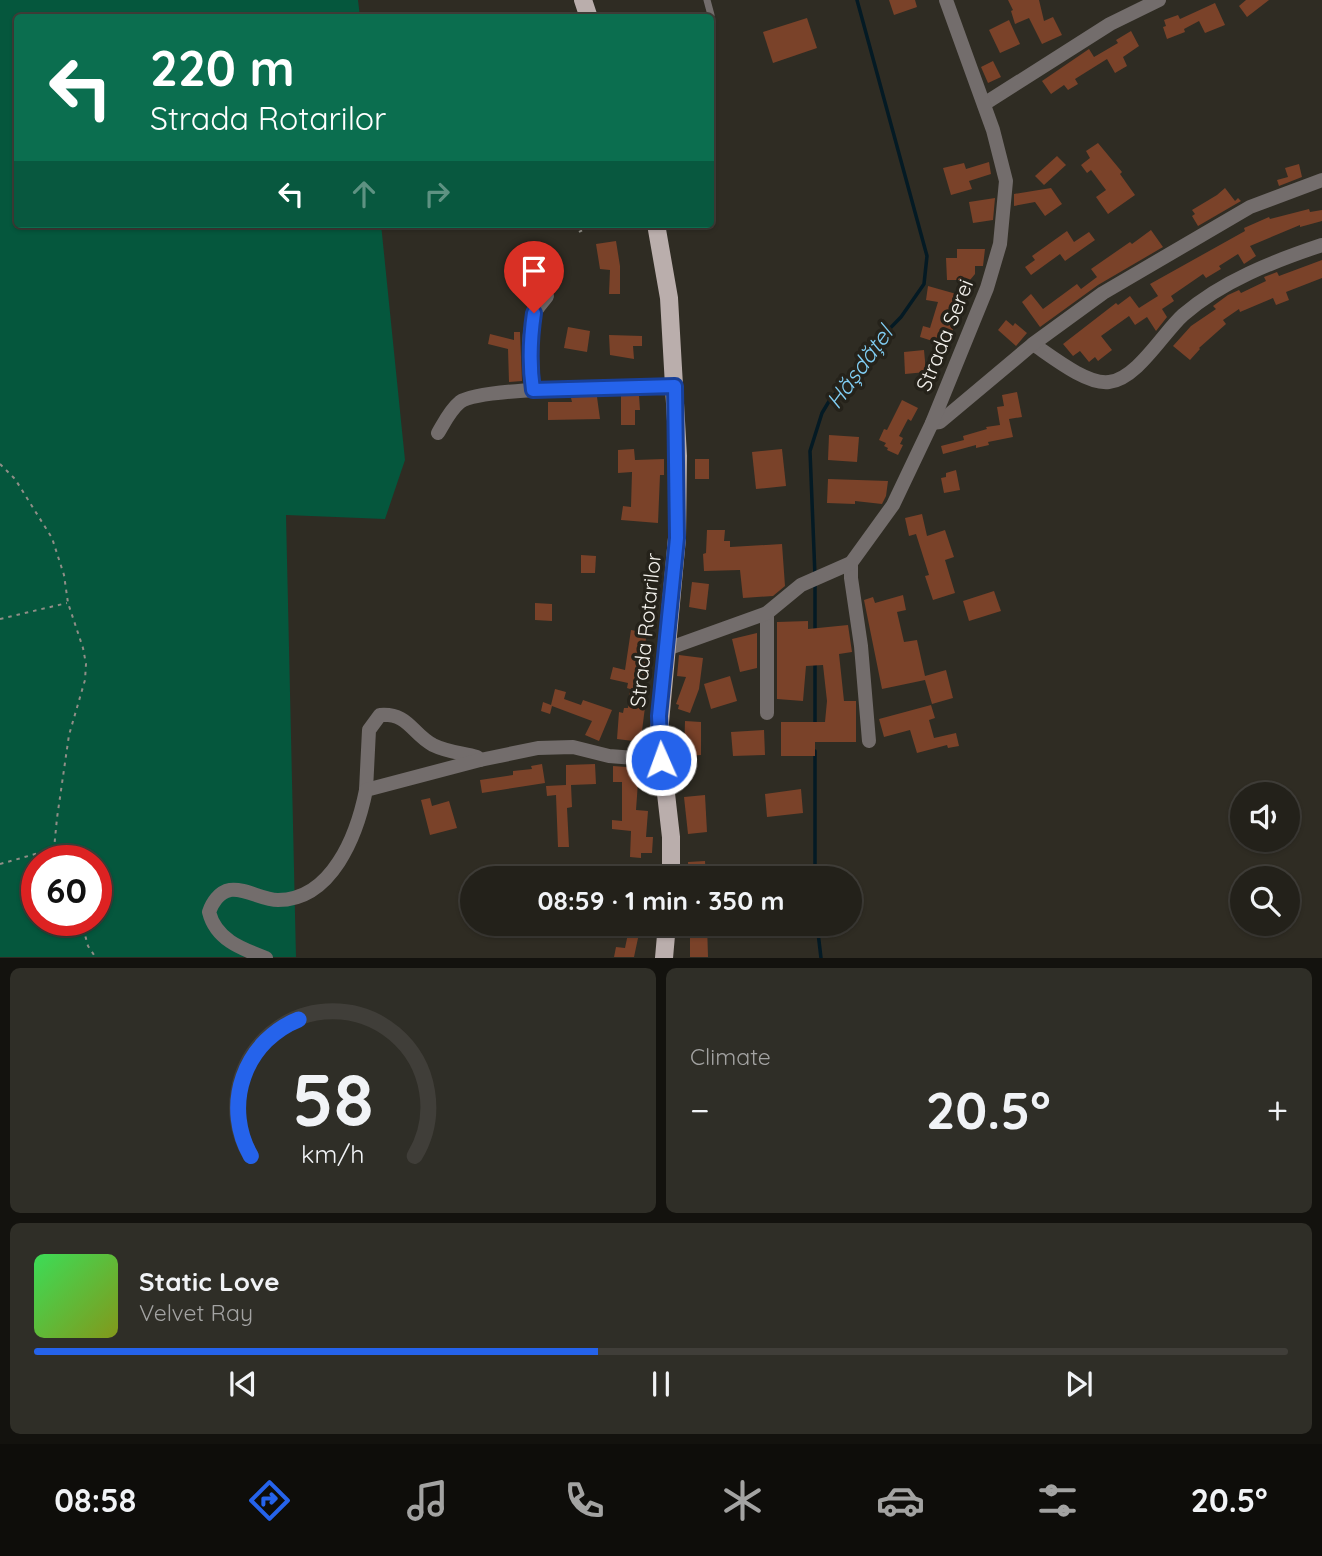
<!DOCTYPE html>
<meta charset="utf-8">
<style>
:root{--surface:#23211a;--page:#2f2e27;--text:#f1f3f6;--muted:#a3a3a2;--line:#403e39;--accent:#2563eb}
body{margin:0;font-family:Quicksand,sans-serif;background:var(--page);color:var(--text);height:100vh;display:flex;flex-direction:column;font-size:26px;white-space:nowrap}
*{box-sizing:border-box;margin:0}
p{font-size:23px;color:var(--muted)}
.icon{flex:none;width:38px;height:38px;fill:none;stroke:currentColor;stroke-width:2;stroke-linecap:round;stroke-linejoin:round}
.map{position:relative;height:958px;overflow:hidden}
.drawer{display:flex;flex-direction:column;gap:10px;padding:10px;background:#13120e;flex:1}
.drawer>*{flex:none}
.guide{position:absolute;left:14px;top:14px;width:700px;height:214px;border-radius:7px;box-shadow:0 2px 5px #0004,0 0 0 2px var(--line);background:#0b6e4f;color:#fff;overflow:hidden}
.controls{position:absolute;left:1230px;top:782px;display:grid;gap:14px}
.controls a{display:grid;place-items:center;width:70px;height:70px;border-radius:50%;background:var(--surface);box-shadow:0 2px 5px #0004,0 0 0 2px var(--line);font-size:35px}
.speed{position:absolute;left:21px;top:845px;display:flex;gap:14px;font-size:35px;font-weight:700;text-align:center}
.speed>*{display:grid;place-content:center;width:91px;height:91px;border-radius:50%;background:var(--surface);box-shadow:0 2px 5px #0004,0 0 0 2px var(--line);line-height:1}
.speed .limit{border:10px solid #d22;background:#fff;color:#111}
.pin{position:absolute;display:grid;place-items:center;width:60px;height:60px;color:#fff;margin:-72px -30px;border-radius:50% 50% 50% 0;rotate:-45deg;box-shadow:0 0 7px #0007}
.pin .icon{rotate:45deg}
.me{position:absolute;width:77px;margin:-38px;rotate:358deg;stroke-linejoin:round;filter:drop-shadow(0 0 5px #0008)}
.turn{display:flex;align-items:center;gap:24px;height:147px;padding:0 21px;font-size:32px}
.turn .icon{width:91px;height:91px;stroke-width:2.5}
.turn b{display:block;font-size:49px;line-height:60px}
.lanes{display:flex;align-items:center;height:66px;padding:0 21px;background:#0003;justify-content:center;gap:35px;direction:ltr}
.lanes .off{opacity:.35}
.big{font-size:52px;font-weight:700;line-height:1.1}
.drawer .widget{flex:1;display:flex;flex-direction:column;justify-content:center;gap:10px;min-width:0;padding:0 24px;border-radius:10px;background:var(--page)}
.drawer .dial{align-items:center;gap:0}
.dial svg{height:182px;overflow:visible;fill:none;stroke:var(--line);stroke-width:7;stroke-linecap:round;text-anchor:middle}
.dial text{fill:var(--text);stroke:none}
.song{display:flex;align-items:center;gap:21px}
.cover{width:84px;height:84px;border-radius:10px;background:linear-gradient(135deg,hsl(130 70% 55%),hsl(70 70% 35%))}
.played{height:7px;border-radius:4px;background:linear-gradient(90deg,var(--accent) 45%,var(--line) 45%)}
.keys{display:flex;justify-content:space-around;direction:ltr}
.heat{display:flex;justify-content:space-between;align-items:center;font-size:38px;direction:ltr}
.drawer .tiles{flex:1;display:grid;gap:10px;grid-template-columns:1fr 1fr}
.widget:last-child{grid-column:span 2}
.trip{position:absolute;left:460px;top:866px;width:402px;height:70px;border-radius:35px;background:var(--surface);box-shadow:0 2px 5px #0004,0 0 0 2px var(--line);font-weight:700;line-height:70px;text-align:center}
.dock{display:flex;height:112px;justify-content:space-around;align-items:center;background:#0e0d0a;color:var(--muted)}
.dock .icon{width:49px;height:49px}
.dock .current{color:var(--accent)}
.dock b{font-size:32px;color:var(--text)}
.map>svg:first-child{display:block}
.green{fill:#05573d;fill-rule:evenodd}
.lines{fill:none;stroke-linecap:round;stroke-linejoin:round}
.stream{stroke:#041a24;stroke-width:3.5}
.building{fill:#7a4229}
.path{stroke:#908e87;stroke-width:2;stroke-dasharray:3.5 5;stroke-linecap:butt}
.service{stroke:#736d6c;stroke-width:7}
.minor{stroke:#736d6c;stroke-width:14}
.primary{stroke:#baaeac;stroke-width:18}
.route-casing{stroke:#184099;stroke-width:18}
.route{stroke:#2563eb;stroke-width:12}
.labels{text-anchor:middle;dominant-baseline:central;stroke-width:7;stroke-linejoin:round;paint-order:stroke}
.street-label{font-size:21px;fill:#f5f3ee;stroke:#25221a}
.water-label{font-size:23px;font-style:italic;fill:#81cef4;stroke:#25221a}
</style>
<div class="map">
<svg width="1322" height="958" viewBox="0 0 1322 958">
<rect width="100%" height="100%" fill="#2f2c23"/>
<path class="green" d="M 0,0 L 358,0 L 360,17 L 18,18 L 18,224 L 381,224 L 405,460 L 385,519 L 286,515 L 296,957 L 0,957 ZM 37,861 L 96,861 L 96,920 L 37,920 Z"/>
<g class="lines">
<g class="stream">
<path d="M 815,576 L 810,451 L 822,413 L 831,398 L 853,378 L 866,353 L 901,317 L 924,284 L 927,256 L 857,0"/>
<path d="M 815,583 L 815,632"/>
<path d="M 815,726 L 815,664"/>
<path d="M 815,751 L 815,878"/>
<path d="M 817,924 L 821,958"/>
</g>
</g>
<g class="building">
<path d="M 889,0 L 915,0 L 917,7 L 894,15 Z"/>
<path d="M 1008,0 L 1039,0 L 1044,21 L 1053,17 L 1062,35 L 1042,44 L 1029,18 L 1015,24 L 1011,11 L 1013,10 Z"/>
<path d="M 1246,0 L 1269,0 L 1247,17 L 1239,6 Z"/>
<path d="M 1215,3 L 1225,25 L 1205,33 L 1199,21 L 1184,29 L 1185,32 L 1167,39 L 1163,27 L 1166,26 L 1164,20 L 1178,15 L 1180,19 Z"/>
<path d="M 807,18 L 817,48 L 773,63 L 763,32 Z"/>
<path d="M 1009,20 L 1020,44 L 1000,53 L 989,30 Z"/>
<path d="M 1131,31 L 1139,46 L 1123,57 L 1127,66 L 1115,73 L 1107,59 L 1075,79 L 1078,84 L 1068,90 L 1064,85 L 1051,94 L 1042,81 L 1089,49 L 1094,57 L 1118,43 L 1116,40 Z"/>
<path d="M 993,61 L 1001,77 L 988,83 L 981,67 Z"/>
<path d="M 1098,143 L 1122,172 L 1120,174 L 1135,195 L 1108,214 L 1096,197 L 1106,190 L 1091,170 L 1087,173 L 1081,165 L 1090,158 L 1086,151 Z"/>
<path d="M 1057,156 L 1066,165 L 1044,185 L 1035,176 Z"/>
<path d="M 989,162 L 991,174 L 969,181 L 972,189 L 951,195 L 943,168 L 964,163 L 966,169 Z"/>
<path d="M 1299,164 L 1302,177 L 1279,186 L 1277,180 L 1288,177 L 1285,168 Z"/>
<path d="M 1051,188 L 1062,204 L 1045,216 L 1035,202 L 1014,206 L 1014,194 Z"/>
<path d="M 1225,188 L 1235,201 L 1238,198 L 1241,201 L 1198,226 L 1192,216 L 1195,214 L 1192,210 L 1217,195 Z"/>
<path d="M 995,198 L 993,220 L 973,223 L 969,202 Z"/>
<path d="M 1309,209 L 1310,212 L 1322,210 L 1322,221 L 1300,227 L 1300,225 L 1250,246 L 1256,256 L 1244,264 L 1238,254 L 1219,266 L 1221,269 L 1206,278 L 1203,274 L 1171,296 L 1174,301 L 1162,309 L 1167,317 L 1156,331 L 1147,317 L 1135,325 L 1129,316 L 1101,336 L 1112,350 L 1098,361 L 1095,357 L 1089,362 L 1080,351 L 1073,356 L 1063,344 L 1116,303 L 1118,305 L 1130,296 L 1139,308 L 1150,301 L 1158,296 L 1150,284 L 1245,231 L 1244,228 L 1269,217 L 1270,219 Z"/>
<path d="M 1151,230 L 1163,247 L 1098,285 L 1040,327 L 1022,302 L 1031,294 L 1043,309 L 1077,284 L 1081,289 L 1097,277 L 1091,269 L 1130,242 L 1132,244 Z"/>
<path d="M 1067,231 L 1074,242 L 1089,232 L 1095,240 L 1065,261 L 1060,254 L 1031,275 L 1025,267 L 1035,260 L 1032,256 Z"/>
<path d="M 616,241 L 620,266 L 620,294 L 609,294 L 610,270 L 600,269 L 596,244 Z"/>
<path d="M 957,249 L 985,249 L 983,266 L 975,266 L 975,274 L 970,280 L 947,280 L 946,258 L 957,258 Z"/>
<path d="M 1322,260 L 1322,278 L 1286,292 L 1289,300 L 1276,305 L 1273,298 L 1240,312 L 1239,309 L 1223,320 L 1226,324 L 1199,348 L 1200,349 L 1190,360 L 1173,346 L 1191,326 L 1216,309 L 1213,306 L 1228,295 L 1239,290 L 1241,293 L 1266,281 L 1264,277 L 1277,272 L 1279,276 Z"/>
<path d="M 928,286 L 967,297 L 964,308 L 960,306 L 948,346 L 920,337 L 923,326 L 930,328 L 938,302 L 926,300 Z"/>
<path d="M 1006,320 L 1013,326 L 1015,323 L 1027,333 L 1016,346 L 998,330 Z"/>
<path d="M 568,327 L 590,331 L 587,352 L 564,348 Z"/>
<path d="M 514,332 L 520,332 L 522,381 L 509,382 L 508,349 L 488,344 L 490,334 L 514,340 Z"/>
<path d="M 609,335 L 642,336 L 642,346 L 633,346 L 634,359 L 610,355 Z"/>
<path d="M 924,350 L 926,372 L 905,374 L 904,352 Z"/>
<path d="M 1017,392 L 1022,417 L 1009,419 L 1013,437 L 988,442 L 989,445 L 976,448 L 976,445 L 943,454 L 941,446 L 964,440 L 963,436 L 987,429 L 986,427 L 1000,425 L 997,407 L 1004,406 L 1002,395 Z"/>
<path d="M 621,396 L 639,396 L 640,410 L 635,410 L 635,425 L 621,425 Z"/>
<path d="M 581,397 L 597,397 L 600,419 L 548,420 L 548,402 L 572,402 L 571,398 Z"/>
<path d="M 902,400 L 918,408 L 911,421 L 908,419 L 899,436 L 903,438 L 900,444 L 903,445 L 898,455 L 887,450 L 888,448 L 884,446 L 886,443 L 879,440 L 884,429 L 887,430 Z"/>
<path d="M 829,435 L 859,437 L 857,462 L 828,460 Z"/>
<path d="M 634,449 L 635,460 L 664,459 L 664,475 L 660,475 L 658,523 L 621,520 L 623,506 L 631,507 L 632,472 L 618,473 L 618,450 Z"/>
<path d="M 782,449 L 786,486 L 756,489 L 752,452 Z"/>
<rect x="695" y="459" width="14" height="20"/>
<path d="M 956,470 L 960,490 L 944,493 L 941,478 L 946,477 L 946,473 Z"/>
<path d="M 828,479 L 888,481 L 886,496 L 882,504 L 855,501 L 855,504 L 827,503 Z"/>
<path d="M 922,514 L 927,536 L 945,530 L 954,557 L 945,560 L 955,593 L 933,600 L 925,576 L 929,575 L 916,534 L 909,536 L 905,518 Z"/>
<path d="M 707,530 L 725,530 L 724,541 L 730,541 L 730,547 L 782,544 L 785,586 L 773,596 L 743,598 L 740,570 L 704,571 L 703,554 L 706,553 Z"/>
<path d="M 581,555 L 596,556 L 595,573 L 581,573 Z"/>
<path d="M 692,582 L 709,584 L 706,610 L 689,607 Z"/>
<path d="M 994,591 L 1001,611 L 969,621 L 963,601 Z"/>
<path d="M 903,595 L 906,610 L 897,612 L 904,642 L 917,640 L 925,676 L 946,670 L 953,698 L 932,704 L 925,680 L 882,689 L 864,600 L 873,597 L 875,603 Z"/>
<path d="M 535,603 L 552,604 L 552,621 L 535,620 Z"/>
<path d="M 808,621 L 808,629 L 848,625 L 852,652 L 839,654 L 844,701 L 856,701 L 856,742 L 815,742 L 815,756 L 781,756 L 781,722 L 825,722 L 827,701 L 823,665 L 806,666 L 803,701 L 777,699 L 777,622 Z"/>
<path d="M 631,630 L 647,633 L 644,650 L 649,650 L 643,699 L 646,699 L 642,731 L 646,731 L 645,746 L 632,745 L 633,741 L 617,739 L 619,712 L 623,713 L 624,708 L 628,708 L 630,689 L 627,688 L 628,683 L 610,679 L 613,667 L 625,670 Z"/>
<path d="M 757,633 L 757,668 L 740,672 L 732,639 Z"/>
<path d="M 679,655 L 703,658 L 699,689 L 690,713 L 678,709 L 679,705 L 676,704 L 686,677 L 677,676 Z"/>
<path d="M 730,676 L 737,701 L 711,709 L 704,684 Z"/>
<path d="M 555,689 L 566,692 L 564,699 L 581,705 L 583,700 L 612,710 L 599,741 L 585,735 L 592,721 L 552,706 L 550,714 L 541,711 L 543,702 L 551,705 Z"/>
<path d="M 931,705 L 935,718 L 929,720 L 934,738 L 956,733 L 959,746 L 948,748 L 947,745 L 917,753 L 910,730 L 884,737 L 879,719 Z"/>
<path d="M 685,721 L 701,722 L 701,755 L 684,756 Z"/>
<path d="M 764,730 L 765,755 L 733,756 L 731,732 Z"/>
<path d="M 542,764 L 545,783 L 482,793 L 480,780 L 513,775 L 513,771 L 532,769 L 531,766 Z"/>
<path d="M 595,764 L 596,784 L 571,785 L 572,807 L 567,808 L 569,847 L 558,847 L 556,795 L 547,796 L 546,786 L 566,785 L 566,765 Z"/>
<path d="M 613,766 L 639,768 L 636,810 L 648,811 L 646,837 L 653,837 L 652,853 L 641,853 L 641,858 L 630,857 L 631,831 L 612,829 L 612,820 L 622,821 L 622,782 L 613,782 Z"/>
<path d="M 801,789 L 803,813 L 767,817 L 765,794 Z"/>
<path d="M 705,795 L 707,832 L 688,834 L 684,797 Z"/>
<path d="M 430,798 L 432,806 L 449,801 L 457,828 L 430,835 L 421,800 Z"/>
<path d="M 705,861 L 706,878 L 689,878 L 688,862 Z"/>
<path d="M 563,868 L 597,873 L 596,878 L 562,878 Z"/>
<path d="M 630,924 L 641,924 L 634,957 L 614,957 L 616,947 L 625,948 Z"/>
<path d="M 690,924 L 707,924 L 708,957 L 690,957 Z"/>
</g>
<g class="lines">
<g class="path">
<path d="M 579,232 L 593,224"/>
<path d="M 0,464 L 15,479 L 52,538 L 64,575 L 68,603 L 83,648 L 86,664 L 85,680 L 69,735 L 57,818 L 54,849 L 60,861"/>
<path d="M 0,619 L 67,603"/>
<path d="M 0,864 L 53,849"/>
<path d="M 81,920 L 88,946 L 96,958"/>
</g>
<path class="service" d="M 707,0 L 711,15"/>
<g class="minor">
<path d="M 984,104 L 1110,24 L 1159,0"/>
<path d="M 1033,344 C 1051,356 1087,385 1109,382 C 1137,379 1163,333 1183,315 C 1222,281 1274,261 1322,245"/>
<path d="M 533,390 C 529,366 526,339 534,315 C 536,308 543,302 547,296"/>
<path d="M 932,423 L 940,422 L 1033,344 L 1103,293 L 1250,207 L 1322,180"/>
<path d="M 438,433 C 444,423 450,410 460,402 C 482,386 639,387 675,386"/>
<path d="M 851,563 L 851,578 L 861,646 L 869,741"/>
<path d="M 767,613 L 767,713"/>
<path d="M 667,649 L 767,613 L 801,585 L 851,563 L 893,505 L 932,423 L 987,288 L 1000,244 L 1006,181 L 993,130 L 946,0"/>
<path d="M 366,790 L 369,730 L 380,715 C 409,713 411,733 433,745 C 447,752 462,753 477,757 L 480,760"/>
<path d="M 266,958 C 242,949 216,940 209,912 C 212,903 219,892 230,890 C 246,888 262,900 278,900 C 332,900 357,835 366,790 L 480,760 L 538,748 L 573,747 L 609,756 L 661,760"/>
</g>
<g class="primary">
<path d="M 583,0 L 589,18"/>
<path d="M 656,224 L 669,298 L 678,456 L 677,538 L 659,733 L 671,837 L 671,878"/>
<path d="M 664,958 L 667,924"/>
</g>
</g>
<g class="lines">
<g class="route-casing">
<path id="route" d="M 534,313 C 530,340 529,363 533,390 L 675,386 L 677,538 L 659,716 L 661,760"/>
</g>
<use href="#route" class="route"/>
</g>
<g class="labels">
<g class="street-label">
<text transform="translate(944 335) rotate(-68)">Strada Serei</text>
<text transform="translate(645 630) rotate(-84)">Strada Rotarilor</text>
</g>
<g class="water-label">
<text transform="translate(859 367) rotate(-54)">Hășdățel</text>
</g>
</g>
</svg>
<div class="controls">
<a><svg class="icon" aria-label="sound" viewBox="0 0 24 24"><path d="M4 9h4l5-4v14l-5-4H4zM17 9q2 3 0 6"/></svg></a>
<a><svg class="icon" aria-label="search" viewBox="0 0 24 24"><circle cx="10" cy="10" r="6"/><path d="M15 15l6 6"/></svg></a>
</div>
<div class="speed"><div class="limit">60</div></div>
<div class="pin" style="left:534px;top:313px;background:#d93025"><svg class="icon" aria-label="arrive" viewBox="0 0 24 24"><path d="M6 21V4h12l-3 4 3 4H6"/></svg></div>
<svg class="me" style="left:661px;top:760px" viewBox="-20 -20 40 40"><circle r="17" fill="#2563eb" stroke="#fff" stroke-width="3"/><path d="M0-11L8 9 0 5-8 9z" fill="#fff"/></svg>
<div class="trip">08:59 · 1 min · 350 m</div>
<div class="guide">
<div class="turn"><svg class="icon" aria-label="left" viewBox="0 0 24 24"><path d="M17 20v-9H6M10 6l-5 5 5 5"/></svg><div><b>220 m</b>Strada Rotarilor</div></div>
<div class="lanes"><svg class="icon" aria-label="left" viewBox="0 0 24 24"><path d="M17 20v-9H6M10 6l-5 5 5 5"/></svg><svg class="icon off" aria-label="ahead" viewBox="0 0 24 24"><path d="M12 20V5M6 11l6-6 6 6"/></svg><svg class="icon off" aria-label="right" viewBox="0 0 24 24"><path d="M7 20v-9h11M14 6l5 5-5 5"/></svg></div>
</div>
</div>
<section class="drawer">
<div class="tiles">
<div class="widget dial"><svg viewBox="0 0 100 80">
<path d="M14 69A42 42 0 1 1 86 69"/>
<path d="M14 69A42 42 0 0 1 35 9" stroke="#2563eb"/>
<text x="50" y="56" font-size="32" font-weight="700">58</text>
<text x="50" y="72" font-size="11">km/h</text>
</svg></div>
<div class="widget"><p>Climate</p>
<div class="heat"><a>−</a><b class="big">20.5°</b><a>+</a></div>
</div>
<div class="widget">
<div class="song"><i class="cover"></i><div><b>Static Love</b><p>Velvet Ray</p></div></div>
<div class="played"></div>
<div class="keys"><svg class="icon" aria-label="previous" viewBox="0 0 24 24"><path d="M18 5L8 12l10 7zM5 5v14"/></svg><svg class="icon" aria-label="pause" viewBox="0 0 24 24"><path d="M8 5v14M16 5v14"/></svg><svg class="icon" aria-label="next" viewBox="0 0 24 24"><path d="M6 5l10 7-10 7zM19 5v14"/></svg></div>
</div>
</div>
</section>
<nav class="dock">
<b>08:58</b>
<svg class="icon current" aria-label="directions" viewBox="0 0 24 24"><path d="M12 3l9 9-9 9-9-9zM9 14v-3h6M13 9l2 2-2 2"/></svg>
<svg class="icon" aria-label="music" viewBox="0 0 24 24"><path d="M9 18V5l10-2v13"/><circle cx="6" cy="18" r="3"/><circle cx="16" cy="16" r="3"/></svg>
<svg class="icon" aria-label="phone" viewBox="0 0 24 24"><path d="M5 4h4l2 5-3 2q2 4 5 5l2-3 5 2v4C11 20 4 13 5 4z"/></svg>
<svg class="icon" aria-label="climate" viewBox="0 0 24 24"><path d="M12 3v18M4 7l16 10M4 17L20 7"/></svg>
<svg class="icon" aria-label="car" viewBox="0 0 24 24"><path d="M5 17H2v-5l4-1 3-4h7l3 4 3 1v5h-3M9 17h6M6 11h13"/><circle cx="7" cy="17" r="2"/><circle cx="17" cy="17" r="2"/></svg>
<svg class="icon" aria-label="filters" viewBox="0 0 24 24"><path d="M4 7h16M4 17h16"/><circle cx="9" cy="7" r="2"/><circle cx="15" cy="17" r="2"/></svg>
<b>20.5°</b>
</nav>
